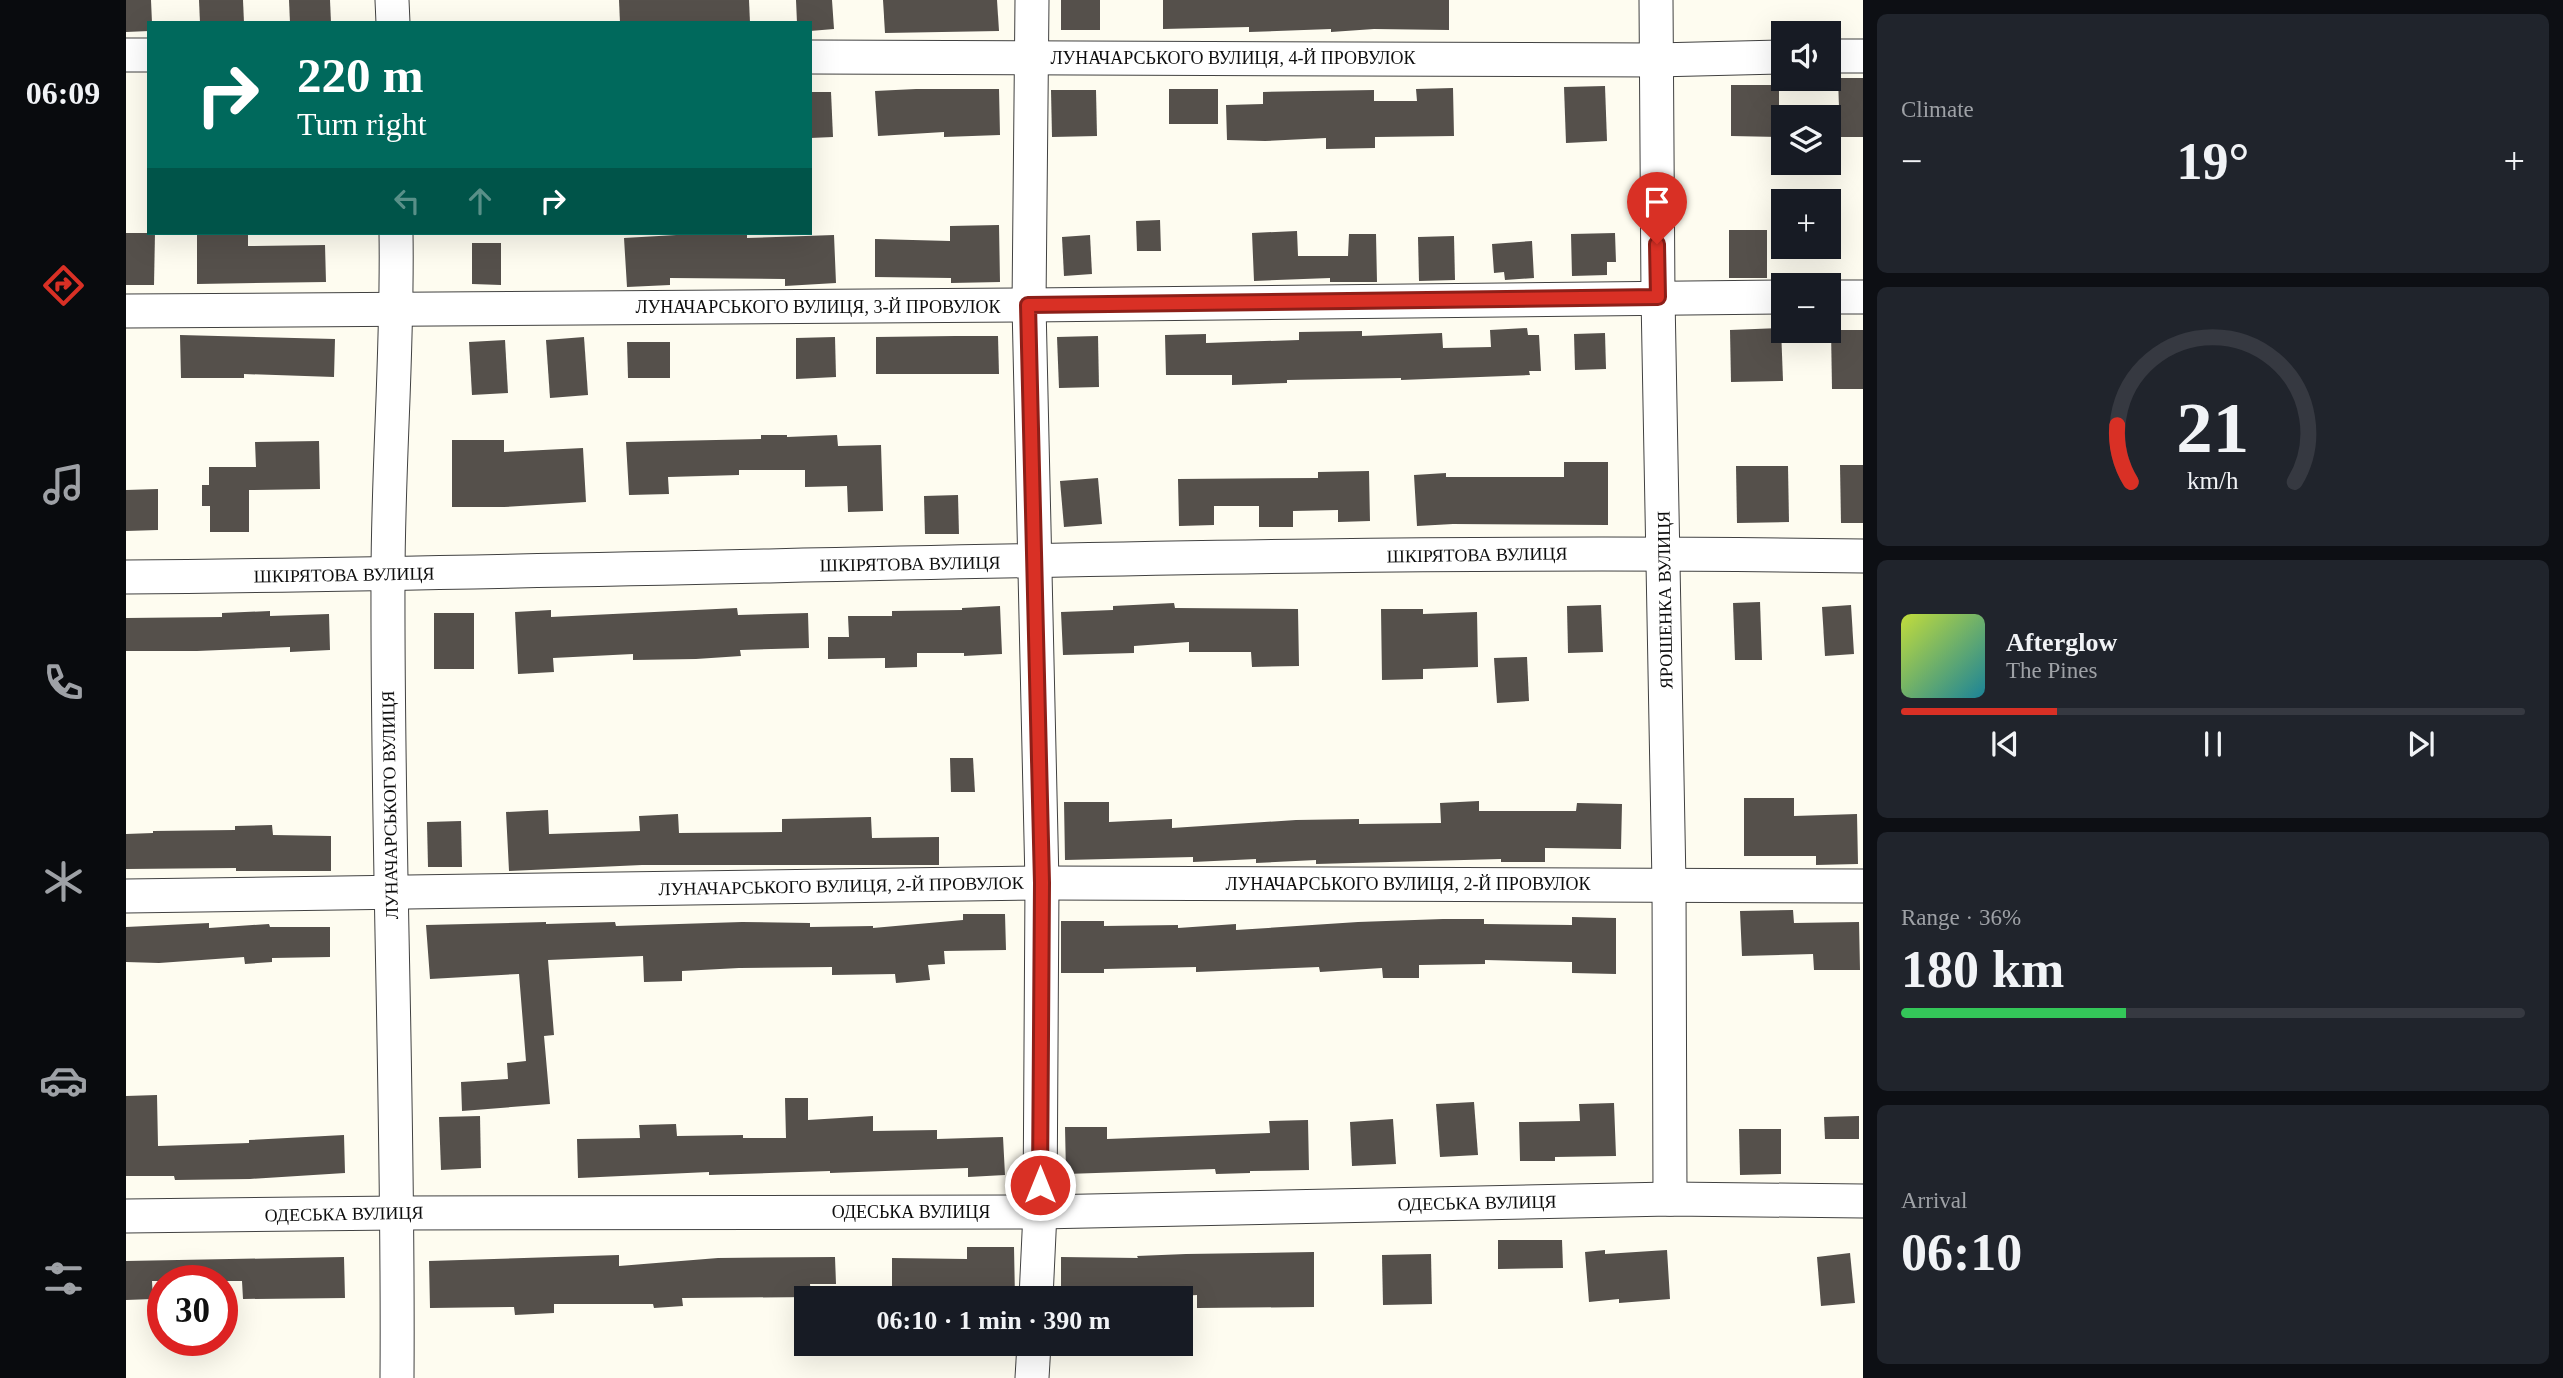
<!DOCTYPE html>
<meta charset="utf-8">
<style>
:root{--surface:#171b24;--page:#20242c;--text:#f1f3f6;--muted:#9ea1a6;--line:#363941;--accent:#d93025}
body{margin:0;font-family:Georgia,serif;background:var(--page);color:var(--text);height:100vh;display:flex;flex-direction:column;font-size:26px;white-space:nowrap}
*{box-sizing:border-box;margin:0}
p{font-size:23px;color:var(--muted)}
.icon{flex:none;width:38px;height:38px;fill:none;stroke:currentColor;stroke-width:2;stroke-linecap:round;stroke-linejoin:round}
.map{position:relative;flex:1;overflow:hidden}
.sheet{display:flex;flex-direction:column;gap:14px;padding:14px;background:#0d0f14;width:700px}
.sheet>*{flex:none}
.top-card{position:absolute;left:21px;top:21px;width:665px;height:214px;border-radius:0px;box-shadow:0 7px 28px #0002;background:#00695c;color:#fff;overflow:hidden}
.tools{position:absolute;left:1645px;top:21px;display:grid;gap:14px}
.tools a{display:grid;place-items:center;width:70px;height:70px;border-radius:0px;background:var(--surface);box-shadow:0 7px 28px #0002;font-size:35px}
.speed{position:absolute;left:21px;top:1265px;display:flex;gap:14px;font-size:35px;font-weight:700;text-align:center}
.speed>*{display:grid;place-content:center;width:91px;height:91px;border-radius:50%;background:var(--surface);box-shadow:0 7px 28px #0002;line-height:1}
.speed .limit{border:10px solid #d22;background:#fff;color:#111}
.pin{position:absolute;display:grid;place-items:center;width:60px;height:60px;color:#fff;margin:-72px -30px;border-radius:50% 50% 50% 0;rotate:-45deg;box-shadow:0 0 7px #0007}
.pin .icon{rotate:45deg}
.me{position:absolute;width:77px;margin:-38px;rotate:0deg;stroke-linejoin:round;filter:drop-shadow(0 0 5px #0008)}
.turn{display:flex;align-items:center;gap:24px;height:147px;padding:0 35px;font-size:32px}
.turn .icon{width:91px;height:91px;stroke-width:2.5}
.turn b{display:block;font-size:49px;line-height:60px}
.lanes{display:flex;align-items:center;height:66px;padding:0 35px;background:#0003;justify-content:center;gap:35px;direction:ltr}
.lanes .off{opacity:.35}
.big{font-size:52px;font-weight:700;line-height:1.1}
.sheet .widget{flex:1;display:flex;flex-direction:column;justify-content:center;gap:10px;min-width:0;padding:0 24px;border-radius:10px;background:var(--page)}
.sheet .dial{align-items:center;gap:0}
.dial svg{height:182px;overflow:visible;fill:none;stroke:var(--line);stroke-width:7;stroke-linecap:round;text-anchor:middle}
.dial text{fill:var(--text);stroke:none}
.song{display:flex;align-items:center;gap:21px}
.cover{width:84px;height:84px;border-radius:10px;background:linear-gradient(135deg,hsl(70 70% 55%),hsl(190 70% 35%))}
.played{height:7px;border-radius:4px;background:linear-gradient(90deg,var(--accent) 25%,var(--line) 25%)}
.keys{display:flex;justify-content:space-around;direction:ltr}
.heat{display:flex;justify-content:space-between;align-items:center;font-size:38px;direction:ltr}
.charge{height:10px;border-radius:5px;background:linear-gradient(90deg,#34c759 36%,var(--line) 0)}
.trip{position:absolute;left:668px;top:1286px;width:399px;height:70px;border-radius:0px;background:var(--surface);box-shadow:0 7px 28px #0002;font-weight:700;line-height:70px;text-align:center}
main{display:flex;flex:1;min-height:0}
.tabs{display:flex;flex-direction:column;width:126px;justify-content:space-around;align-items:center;background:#090b0e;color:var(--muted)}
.tabs .icon{width:49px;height:49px}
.tabs .current{color:var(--accent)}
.tabs b{font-size:32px;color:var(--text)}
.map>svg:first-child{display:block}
.building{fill:#55504b}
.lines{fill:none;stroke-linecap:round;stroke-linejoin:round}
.minor-casing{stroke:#414141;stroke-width:35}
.minor{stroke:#fff;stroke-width:33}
.route-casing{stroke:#8d1f18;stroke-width:18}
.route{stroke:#d93025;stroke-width:12}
.labels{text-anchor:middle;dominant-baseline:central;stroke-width:7;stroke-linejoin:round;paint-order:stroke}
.street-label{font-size:18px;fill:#0e0e0e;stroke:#fff}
</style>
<main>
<nav class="tabs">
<b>06:09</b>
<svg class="icon current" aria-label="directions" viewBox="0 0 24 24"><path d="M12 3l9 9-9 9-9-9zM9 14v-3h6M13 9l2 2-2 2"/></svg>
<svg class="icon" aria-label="music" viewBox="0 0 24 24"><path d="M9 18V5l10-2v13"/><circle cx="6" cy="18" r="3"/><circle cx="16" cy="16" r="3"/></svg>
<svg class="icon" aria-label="phone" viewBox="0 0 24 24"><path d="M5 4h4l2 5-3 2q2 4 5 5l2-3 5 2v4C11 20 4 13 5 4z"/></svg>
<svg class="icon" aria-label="climate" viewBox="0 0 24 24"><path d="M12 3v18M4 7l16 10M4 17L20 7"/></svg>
<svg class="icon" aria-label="car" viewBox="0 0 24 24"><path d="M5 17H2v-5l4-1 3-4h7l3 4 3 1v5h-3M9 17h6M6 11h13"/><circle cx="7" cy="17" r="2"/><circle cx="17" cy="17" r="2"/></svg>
<svg class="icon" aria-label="filters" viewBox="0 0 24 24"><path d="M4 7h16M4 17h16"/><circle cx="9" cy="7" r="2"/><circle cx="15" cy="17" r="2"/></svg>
</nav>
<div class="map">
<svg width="1737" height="1378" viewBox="0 0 1737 1378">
<rect width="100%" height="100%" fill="#fefcf0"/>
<g class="building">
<path d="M 0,0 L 25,0 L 26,23 L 23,23 L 23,31 L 0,32 Z"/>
<path d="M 73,0 L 117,0 L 118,23 L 74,23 Z"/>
<path d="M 163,0 L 204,0 L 205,23 L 164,23 Z"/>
<path d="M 493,0 L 623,0 L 624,23 L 494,23 Z"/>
<path d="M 670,0 L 706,0 L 708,29 L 684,31 L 684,23 L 671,23 Z"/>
<path d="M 757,0 L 871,0 L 873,31 L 759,33 Z"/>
<rect x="935" y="0" width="39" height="30"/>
<path d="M 1037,0 L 1323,0 L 1323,30 L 1248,29 L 1205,32 L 1205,29 L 1123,32 L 1123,27 L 1037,29 Z"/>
<path d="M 1712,78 L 1737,78 L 1737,137 L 1714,137 Z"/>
<path d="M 1605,85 L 1653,85 L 1653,137 L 1605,136 Z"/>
<path d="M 1479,86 L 1481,141 L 1440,143 L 1438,87 Z"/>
<path d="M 1327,88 L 1328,136 L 1249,137 L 1249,148 L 1200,149 L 1200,138 L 1139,141 L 1101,140 L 1100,105 L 1137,104 L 1137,92 L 1248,90 L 1248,101 L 1291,101 L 1290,89 Z"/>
<path d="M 790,89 L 873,89 L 874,135 L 818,137 L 818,132 L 752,136 L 749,91 Z"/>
<rect x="1043" y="89" width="49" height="35"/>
<path d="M 925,90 L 970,90 L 971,136 L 926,137 Z"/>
<path d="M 684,92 L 705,92 L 707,137 L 684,138 Z"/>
<path d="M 1034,220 L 1035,251 L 1011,251 L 1010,221 Z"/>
<path d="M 873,225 L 874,282 L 825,283 L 825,278 L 749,277 L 749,239 L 824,241 L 824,226 Z"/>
<rect x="1603" y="230" width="38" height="48"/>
<path d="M 1171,231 L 1172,256 L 1222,256 L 1223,234 L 1250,234 L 1251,282 L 1204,282 L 1204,278 L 1128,281 L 1126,233 Z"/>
<path d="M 0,233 L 29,233 L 28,285 L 0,285 Z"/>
<path d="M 71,233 L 122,233 L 122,246 L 199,245 L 200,282 L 71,284 Z"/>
<path d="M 585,233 L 621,233 L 621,238 L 708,235 L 710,283 L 659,286 L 659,279 L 544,278 L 544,285 L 501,287 L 498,238 Z"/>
<path d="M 1489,233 L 1490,262 L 1481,262 L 1481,275 L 1446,276 L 1445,234 Z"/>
<path d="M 964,235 L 966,274 L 938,276 L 936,237 Z"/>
<path d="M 1328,236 L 1329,280 L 1293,281 L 1292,237 Z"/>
<path d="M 1406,241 L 1408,278 L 1379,280 L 1378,272 L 1368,273 L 1366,244 Z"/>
<path d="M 346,243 L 375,243 L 375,285 L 346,284 Z"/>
<path d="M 1401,328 L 1402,335 L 1413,335 L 1415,371 L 1403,371 L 1404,375 L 1275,380 L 1275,378 L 1161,380 L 1161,383 L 1106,385 L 1106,375 L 1040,375 L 1039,335 L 1080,334 L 1080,343 L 1173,340 L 1173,332 L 1236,331 L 1236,336 L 1316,333 L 1317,348 L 1365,347 L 1364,330 Z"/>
<path d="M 1655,328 L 1657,381 L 1605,382 L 1604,330 Z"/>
<path d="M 1705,330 L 1737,330 L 1737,389 L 1706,389 Z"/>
<path d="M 1479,333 L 1480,369 L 1449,370 L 1448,334 Z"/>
<path d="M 54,335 L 209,339 L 208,377 L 118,374 L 118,378 L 55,378 Z"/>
<path d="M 829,336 L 872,336 L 873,374 L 750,374 L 750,337 Z"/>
<path d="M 972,336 L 973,387 L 933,388 L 931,337 Z"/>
<path d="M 458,337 L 462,395 L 424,398 L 420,340 Z"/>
<path d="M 709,337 L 710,377 L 670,379 L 670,338 Z"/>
<path d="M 379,340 L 382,393 L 346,395 L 343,342 Z"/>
<path d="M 501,342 L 544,342 L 544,378 L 502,378 Z"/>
<path d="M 635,435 L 661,435 L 661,437 L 711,435 L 712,446 L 755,445 L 757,511 L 722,512 L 721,486 L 679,487 L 679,470 L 613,470 L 613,475 L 542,477 L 543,494 L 503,495 L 500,442 L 635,439 Z"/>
<path d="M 326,440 L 378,440 L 378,452 L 457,448 L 460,502 L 378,507 L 326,507 Z"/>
<path d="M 193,441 L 194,489 L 123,490 L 123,532 L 84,532 L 84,506 L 76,506 L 76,485 L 83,485 L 83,467 L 130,467 L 129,442 Z"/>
<path d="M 1438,462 L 1482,462 L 1482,525 L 1327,524 L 1291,526 L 1288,475 L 1320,473 L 1320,477 L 1438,477 Z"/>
<path d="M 1714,465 L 1737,465 L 1737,523 L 1715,523 Z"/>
<path d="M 1610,466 L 1662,466 L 1663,522 L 1611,523 Z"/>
<path d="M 1243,471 L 1244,521 L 1212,522 L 1212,510 L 1167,511 L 1167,527 L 1133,527 L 1133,506 L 1088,506 L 1088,525 L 1053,526 L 1052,479 L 1192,478 L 1192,472 Z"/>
<path d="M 972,478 L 976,524 L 938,527 L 934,481 Z"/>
<path d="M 32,489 L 32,530 L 0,531 L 0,490 Z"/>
<path d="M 832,495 L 833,534 L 799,534 L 798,496 Z"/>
<path d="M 1634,602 L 1636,660 L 1609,660 L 1607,603 Z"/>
<path d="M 1048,603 L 1049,608 L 1172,609 L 1173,666 L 1126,667 L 1125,652 L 1063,652 L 1063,642 L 1008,646 L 1008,653 L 937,655 L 935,612 L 987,610 L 987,606 Z"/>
<path d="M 1475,605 L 1477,652 L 1442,653 L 1441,606 Z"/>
<path d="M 1725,605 L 1728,654 L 1699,656 L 1696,607 Z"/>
<path d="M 874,606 L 876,654 L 838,656 L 838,653 L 791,653 L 791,667 L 759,668 L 759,658 L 702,659 L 702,637 L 723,637 L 722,616 L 766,616 L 766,611 L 836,610 L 836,608 Z"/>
<path d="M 611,608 L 612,615 L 682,613 L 683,648 L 614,650 L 615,656 L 570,659 L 507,660 L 507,654 L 427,658 L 428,672 L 392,674 L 389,612 L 425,610 L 425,617 Z"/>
<path d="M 1255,609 L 1297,609 L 1297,614 L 1351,612 L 1352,667 L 1297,669 L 1297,679 L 1256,680 Z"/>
<path d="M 144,611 L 144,616 L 203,614 L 204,650 L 164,652 L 164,647 L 71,651 L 0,651 L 0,618 L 96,617 L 96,613 Z"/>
<rect x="308" y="613" width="40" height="56"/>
<path d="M 1401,657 L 1403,701 L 1371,703 L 1368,658 Z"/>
<path d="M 824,758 L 847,758 L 849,792 L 825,792 Z"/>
<path d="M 1618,798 L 1668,798 L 1668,816 L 1731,814 L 1732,864 L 1690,865 L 1690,856 L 1618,856 Z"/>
<path d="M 1353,801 L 1353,811 L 1450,811 L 1451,803 L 1496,804 L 1495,849 L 1419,848 L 1419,862 L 1375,862 L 1375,859 L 1190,864 L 1190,860 L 1130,863 L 1130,859 L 1067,862 L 1067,857 L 939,860 L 938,802 L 983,802 L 983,822 L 1046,819 L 1046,828 L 1170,820 L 1233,819 L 1233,824 L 1315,823 L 1314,803 Z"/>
<path d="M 422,810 L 423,834 L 514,831 L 513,816 L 552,814 L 553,833 L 656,832 L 656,819 L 745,817 L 746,838 L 813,837 L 813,865 L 516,865 L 383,871 L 380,812 Z"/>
<path d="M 335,821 L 336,867 L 302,867 L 301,822 Z"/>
<path d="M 146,825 L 147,835 L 205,836 L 205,871 L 110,871 L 110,868 L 0,869 L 0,834 L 27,833 L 27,831 L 109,830 L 109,826 Z"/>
<path d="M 1667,910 L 1668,923 L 1733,922 L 1734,970 L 1688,970 L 1687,954 L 1616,956 L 1614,911 Z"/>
<path d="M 837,914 L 879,914 L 880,950 L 818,951 L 819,964 L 802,965 L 804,980 L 770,983 L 769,974 L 706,975 L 706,967 L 613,968 L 556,971 L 556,981 L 518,982 L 517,956 L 422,960 L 428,1035 L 418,1036 L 424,1104 L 336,1111 L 335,1082 L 382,1079 L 381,1063 L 400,1061 L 393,974 L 304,979 L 300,925 L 420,922 L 420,924 L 489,922 L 490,926 L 616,922 L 684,923 L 684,927 L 747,926 L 747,928 L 837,920 Z"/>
<path d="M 1446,917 L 1490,918 L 1490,974 L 1446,973 L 1446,962 L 1359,960 L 1359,964 L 1293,965 L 1293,978 L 1257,978 L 1256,968 L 1194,972 L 1193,967 L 1070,972 L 1070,967 L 978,969 L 978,973 L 935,973 L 935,921 L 978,921 L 978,926 L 1052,925 L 1052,928 L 1110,924 L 1110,930 L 1232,922 L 1317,919 L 1358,919 L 1358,924 L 1446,925 Z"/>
<path d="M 83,923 L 83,928 L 143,924 L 144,927 L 204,927 L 204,957 L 146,958 L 146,962 L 119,964 L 118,957 L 33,963 L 0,962 L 0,927 Z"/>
<path d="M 31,1095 L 32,1146 L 123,1143 L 123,1140 L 218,1135 L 219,1173 L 124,1179 L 49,1180 L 48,1176 L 0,1176 L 0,1096 Z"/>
<path d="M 659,1098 L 682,1098 L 682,1120 L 747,1116 L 747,1131 L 811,1130 L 811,1139 L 877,1137 L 879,1175 L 842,1177 L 842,1168 L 704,1173 L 704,1171 L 583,1175 L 583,1172 L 452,1178 L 451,1139 L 514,1138 L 513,1125 L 550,1124 L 551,1136 L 617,1135 L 617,1138 L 660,1138 Z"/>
<path d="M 1348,1102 L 1352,1155 L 1314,1157 L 1310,1104 Z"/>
<path d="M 1488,1103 L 1490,1156 L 1429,1157 L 1429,1161 L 1394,1161 L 1393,1122 L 1454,1121 L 1453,1104 Z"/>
<path d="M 354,1116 L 355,1168 L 315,1170 L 313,1117 Z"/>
<path d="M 1733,1116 L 1733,1139 L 1699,1139 L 1698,1117 Z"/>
<path d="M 1267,1119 L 1270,1164 L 1226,1166 L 1224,1122 Z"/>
<path d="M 1182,1120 L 1183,1170 L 1124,1171 L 1124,1173 L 1090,1174 L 1089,1169 L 940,1174 L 939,1127 L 981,1127 L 981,1139 L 1144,1133 L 1143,1121 Z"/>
<path d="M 1613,1129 L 1655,1129 L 1655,1174 L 1614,1175 Z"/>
<path d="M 1372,1240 L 1436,1240 L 1437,1268 L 1372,1269 Z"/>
<path d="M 841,1247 L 888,1247 L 889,1298 L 766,1298 L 766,1258 L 841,1259 Z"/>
<path d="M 1479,1250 L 1479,1254 L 1541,1250 L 1544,1299 L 1493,1303 L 1493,1299 L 1463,1302 L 1459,1252 Z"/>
<path d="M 1188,1252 L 1188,1307 L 1071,1308 L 1071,1295 L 1017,1298 L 935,1296 L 935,1257 L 1012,1258 L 1011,1256 L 1060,1254 Z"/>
<path d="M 1724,1253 L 1729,1303 L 1695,1306 L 1691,1257 Z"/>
<path d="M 1305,1254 L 1306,1304 L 1257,1305 L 1256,1255 Z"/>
<path d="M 493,1255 L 493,1266 L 592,1258 L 709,1257 L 710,1284 L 684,1284 L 685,1297 L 556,1298 L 557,1306 L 528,1308 L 527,1304 L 428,1304 L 428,1313 L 389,1315 L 388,1307 L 304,1308 L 303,1261 Z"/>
<path d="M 218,1257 L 219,1298 L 117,1299 L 116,1281 L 26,1281 L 27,1299 L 0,1300 L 0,1261 Z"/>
</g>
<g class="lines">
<g class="minor-casing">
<g id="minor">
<path d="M 266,0 L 267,23"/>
<path d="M 906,0 L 903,305 L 916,883 L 914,1212 L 910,1298"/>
<path d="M 1530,0 L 1532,297 L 1543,884 L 1544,1199"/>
<path d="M 0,55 L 23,55"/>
<path d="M 1703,56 L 1737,56"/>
<path d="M 684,57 L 1530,60 L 1657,57"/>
<path d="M 270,233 C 272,348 262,463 262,578 C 261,845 273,1111 271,1378"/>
<path d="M 1703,297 L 1737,297"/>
<path d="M 0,311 L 903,305 L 1657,297"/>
<path d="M 0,577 C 579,572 1158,547 1737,556"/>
<path d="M 0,896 L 916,883 L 1737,886"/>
<path d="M 0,1216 L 272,1213 L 914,1212 L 1544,1199 L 1737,1201"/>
<path d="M 906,1378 L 908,1344"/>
</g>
</g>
<use href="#minor" class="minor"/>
</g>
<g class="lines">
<g class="route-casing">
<path id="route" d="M 914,1185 L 916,883 L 902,305 L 1532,297 L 1531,244"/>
</g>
<use href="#route" class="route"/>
</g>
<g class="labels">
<g class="street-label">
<text x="1107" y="58">ЛУНАЧАРСЬКОГО ВУЛИЦЯ, 4-Й ПРОВУЛОК</text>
<text x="692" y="307">ЛУНАЧАРСЬКОГО ВУЛИЦЯ, 3-Й ПРОВУЛОК</text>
<text transform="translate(1351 555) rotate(-1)">ШКІРЯТОВА ВУЛИЦЯ</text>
<text transform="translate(784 564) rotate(-1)">ШКІРЯТОВА ВУЛИЦЯ</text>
<text transform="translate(218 575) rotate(-1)">ШКІРЯТОВА ВУЛИЦЯ</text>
<text transform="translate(1539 600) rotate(-91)">ЯРОШЕНКА ВУЛИЦЯ</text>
<text transform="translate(264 805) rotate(-91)">ЛУНАЧАРСЬКОГО ВУЛИЦЯ</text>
<text x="1282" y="884">ЛУНАЧАРСЬКОГО ВУЛИЦЯ, 2-Й ПРОВУЛОК</text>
<text transform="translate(715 886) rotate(-1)">ЛУНАЧАРСЬКОГО ВУЛИЦЯ, 2-Й ПРОВУЛОК</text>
<text transform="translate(1351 1203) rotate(-1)">ОДЕСЬКА ВУЛИЦЯ</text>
<text x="785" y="1212">ОДЕСЬКА ВУЛИЦЯ</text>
<text transform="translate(218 1214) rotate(-1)">ОДЕСЬКА ВУЛИЦЯ</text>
</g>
</g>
</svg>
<div class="tools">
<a><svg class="icon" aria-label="sound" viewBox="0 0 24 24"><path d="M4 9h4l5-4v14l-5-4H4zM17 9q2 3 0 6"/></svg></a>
<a><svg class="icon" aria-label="layers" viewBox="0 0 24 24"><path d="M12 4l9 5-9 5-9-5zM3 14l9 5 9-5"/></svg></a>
<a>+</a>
<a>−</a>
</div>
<div class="speed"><div class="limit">30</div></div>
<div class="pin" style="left:1531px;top:244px;background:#d93025"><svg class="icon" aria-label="arrive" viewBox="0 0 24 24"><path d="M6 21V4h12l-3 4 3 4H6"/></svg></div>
<svg class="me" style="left:914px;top:1185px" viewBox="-20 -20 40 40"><circle r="17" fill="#d93025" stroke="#fff" stroke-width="3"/><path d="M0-11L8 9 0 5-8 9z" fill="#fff"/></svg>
<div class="trip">06:10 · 1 min · 390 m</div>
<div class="top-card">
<div class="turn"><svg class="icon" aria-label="right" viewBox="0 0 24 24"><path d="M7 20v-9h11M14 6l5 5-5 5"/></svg><div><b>220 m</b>Turn right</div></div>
<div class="lanes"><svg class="icon off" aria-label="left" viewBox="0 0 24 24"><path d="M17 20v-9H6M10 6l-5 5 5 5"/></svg><svg class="icon off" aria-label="ahead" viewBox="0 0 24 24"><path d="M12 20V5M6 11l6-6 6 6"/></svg><svg class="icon" aria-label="right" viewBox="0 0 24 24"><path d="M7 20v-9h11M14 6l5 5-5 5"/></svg></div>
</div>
</div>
<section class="sheet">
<div class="widget"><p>Climate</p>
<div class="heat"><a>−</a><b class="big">19°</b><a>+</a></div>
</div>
<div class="widget dial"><svg viewBox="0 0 100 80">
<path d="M14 69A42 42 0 1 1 86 69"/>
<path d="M14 69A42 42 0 0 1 8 44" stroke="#d93025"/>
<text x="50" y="56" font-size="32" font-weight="700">21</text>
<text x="50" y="72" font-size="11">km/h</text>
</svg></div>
<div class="widget">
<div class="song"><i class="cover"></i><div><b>Afterglow</b><p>The Pines</p></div></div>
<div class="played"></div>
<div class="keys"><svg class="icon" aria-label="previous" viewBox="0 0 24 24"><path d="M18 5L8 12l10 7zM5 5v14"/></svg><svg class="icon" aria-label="pause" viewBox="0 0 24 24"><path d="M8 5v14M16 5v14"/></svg><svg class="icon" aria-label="next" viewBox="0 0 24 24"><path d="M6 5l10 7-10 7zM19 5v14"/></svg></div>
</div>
<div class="widget"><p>Range · 36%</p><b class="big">180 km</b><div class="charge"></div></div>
<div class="widget"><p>Arrival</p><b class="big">06:10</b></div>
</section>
</main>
